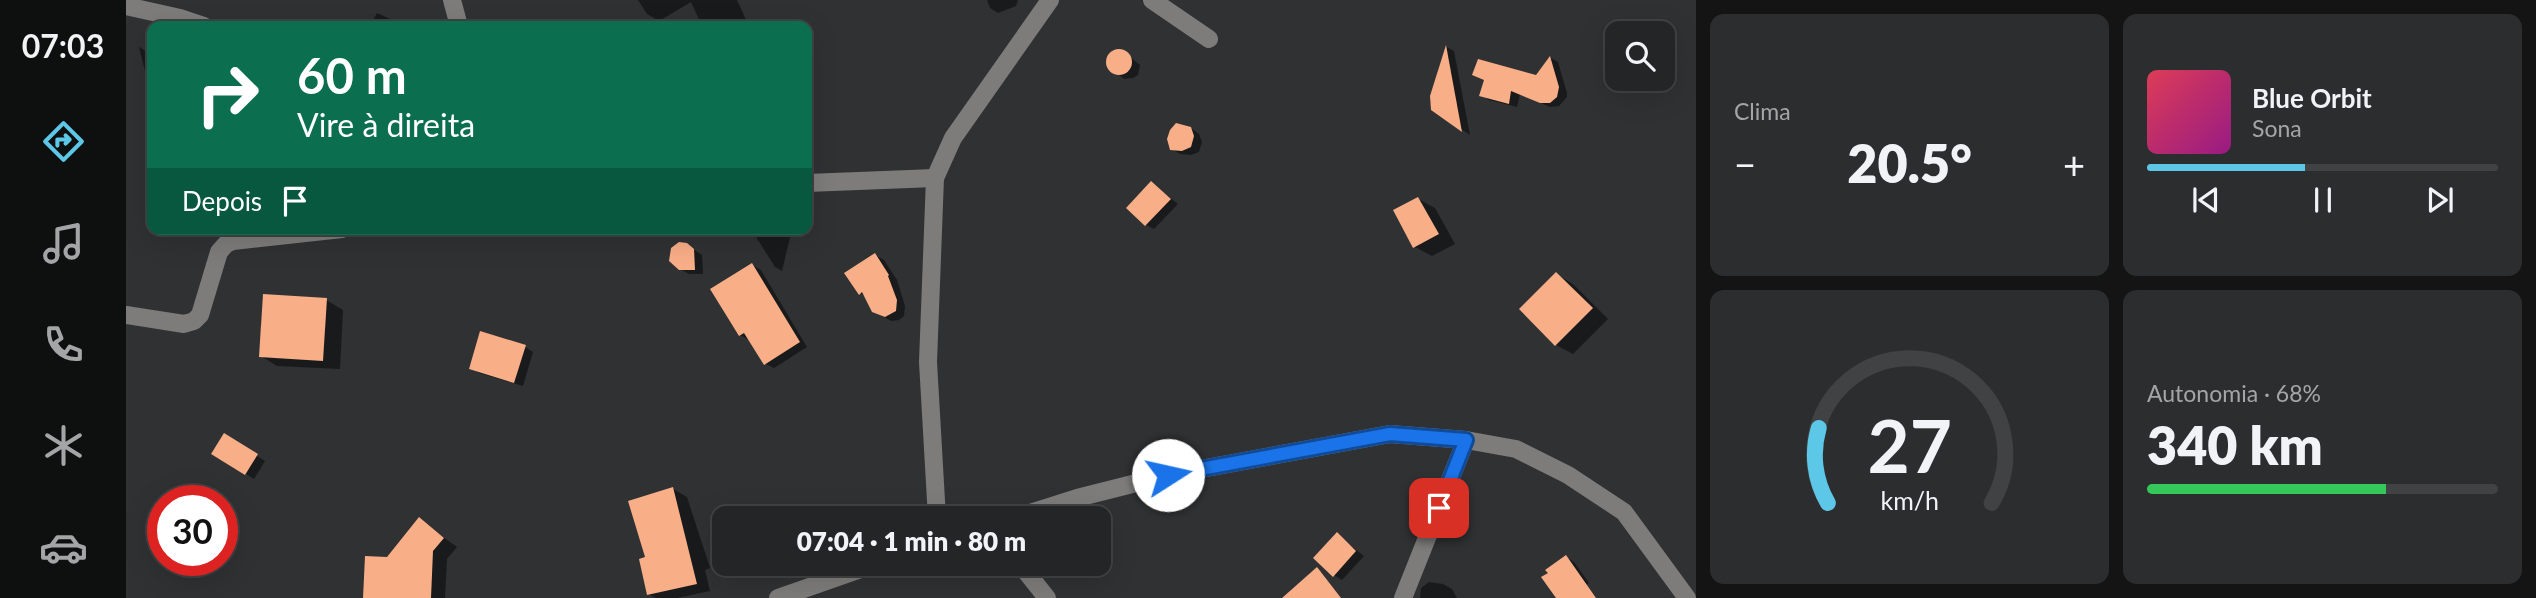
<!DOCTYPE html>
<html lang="pt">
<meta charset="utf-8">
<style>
:root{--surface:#242526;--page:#2c2d2e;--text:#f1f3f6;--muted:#a3a5a7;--line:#414243;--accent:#5dc7e8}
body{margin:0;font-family:Lato,sans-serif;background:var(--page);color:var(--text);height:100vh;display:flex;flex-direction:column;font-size:26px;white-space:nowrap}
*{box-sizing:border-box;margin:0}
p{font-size:23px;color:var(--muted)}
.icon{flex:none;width:38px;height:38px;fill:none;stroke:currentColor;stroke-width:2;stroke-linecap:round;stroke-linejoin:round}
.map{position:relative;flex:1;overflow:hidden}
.sheet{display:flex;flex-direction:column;gap:14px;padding:14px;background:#141415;width:840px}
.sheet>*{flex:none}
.guide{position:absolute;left:21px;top:21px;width:665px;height:214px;border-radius:14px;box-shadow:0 7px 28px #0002,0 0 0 2px var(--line);background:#0b6e4f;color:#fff;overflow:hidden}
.controls{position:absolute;left:1479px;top:21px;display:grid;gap:14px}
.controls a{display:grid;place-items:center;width:70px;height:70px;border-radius:14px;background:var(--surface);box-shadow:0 7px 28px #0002,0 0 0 2px var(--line);font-size:35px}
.speed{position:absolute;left:21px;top:485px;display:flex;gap:14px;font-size:35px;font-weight:700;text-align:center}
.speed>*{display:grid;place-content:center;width:91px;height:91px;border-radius:50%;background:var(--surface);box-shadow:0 7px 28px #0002,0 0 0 2px var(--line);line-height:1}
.speed .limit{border:10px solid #d22;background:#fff;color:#111}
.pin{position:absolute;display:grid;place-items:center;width:60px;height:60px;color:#fff;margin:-30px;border-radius:14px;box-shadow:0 4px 10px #0006}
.me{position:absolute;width:77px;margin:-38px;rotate:80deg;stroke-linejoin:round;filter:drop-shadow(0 0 5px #0008)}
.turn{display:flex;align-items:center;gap:24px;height:147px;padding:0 35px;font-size:32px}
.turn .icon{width:91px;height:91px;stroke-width:2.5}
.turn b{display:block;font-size:49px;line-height:60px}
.then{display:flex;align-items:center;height:66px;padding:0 35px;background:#0003;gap:14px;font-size:26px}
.big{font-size:52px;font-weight:800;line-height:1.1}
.sheet .tile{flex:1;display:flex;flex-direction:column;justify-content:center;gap:10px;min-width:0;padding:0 24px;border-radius:14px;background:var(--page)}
.sheet .dial{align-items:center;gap:0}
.dial svg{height:182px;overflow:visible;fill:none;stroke:var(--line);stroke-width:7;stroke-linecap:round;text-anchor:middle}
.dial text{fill:var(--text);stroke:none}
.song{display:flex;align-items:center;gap:21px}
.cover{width:84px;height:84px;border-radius:10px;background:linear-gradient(135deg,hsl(350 70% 55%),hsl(310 70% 35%))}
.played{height:7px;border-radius:4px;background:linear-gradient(90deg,var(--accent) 45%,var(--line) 45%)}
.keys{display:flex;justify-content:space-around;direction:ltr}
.heat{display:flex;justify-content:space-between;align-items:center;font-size:38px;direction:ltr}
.charge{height:10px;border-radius:5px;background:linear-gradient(90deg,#34c759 68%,var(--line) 0)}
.sheet .tiles{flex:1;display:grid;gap:14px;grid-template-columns:repeat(2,1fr)}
.trip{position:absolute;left:586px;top:506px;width:399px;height:70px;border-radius:14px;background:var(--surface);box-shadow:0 7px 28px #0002,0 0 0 2px var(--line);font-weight:800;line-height:70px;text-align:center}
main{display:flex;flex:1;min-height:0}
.tabs{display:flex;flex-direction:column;width:126px;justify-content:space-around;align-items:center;background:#0e0f0f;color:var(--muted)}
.tabs .icon{width:49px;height:49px}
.tabs .current{color:var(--accent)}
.tabs b{font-size:32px;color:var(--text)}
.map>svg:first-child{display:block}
.shadow{fill:#0007}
.building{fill:#f8ae87}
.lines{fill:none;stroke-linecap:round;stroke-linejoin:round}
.minor{stroke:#7d7c7b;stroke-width:18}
.route-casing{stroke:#114b97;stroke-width:18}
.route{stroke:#1a73e8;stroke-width:12}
</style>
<main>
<nav class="tabs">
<b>07:03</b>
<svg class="icon current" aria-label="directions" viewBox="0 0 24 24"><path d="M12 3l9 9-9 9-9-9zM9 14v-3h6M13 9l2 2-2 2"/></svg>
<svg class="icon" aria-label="music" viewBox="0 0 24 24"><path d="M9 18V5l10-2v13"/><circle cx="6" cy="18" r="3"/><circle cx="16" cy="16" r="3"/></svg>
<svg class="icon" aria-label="phone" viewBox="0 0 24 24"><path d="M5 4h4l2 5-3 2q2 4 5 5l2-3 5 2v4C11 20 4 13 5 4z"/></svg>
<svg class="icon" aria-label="climate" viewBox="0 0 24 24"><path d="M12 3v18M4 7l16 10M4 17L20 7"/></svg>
<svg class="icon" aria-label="car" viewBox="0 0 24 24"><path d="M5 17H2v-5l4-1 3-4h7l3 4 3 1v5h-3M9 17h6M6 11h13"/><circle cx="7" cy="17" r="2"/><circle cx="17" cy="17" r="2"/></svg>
</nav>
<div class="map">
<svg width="1570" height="598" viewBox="0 0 1570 598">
<rect width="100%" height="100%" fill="#303133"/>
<g class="shadow">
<path d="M 512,0 L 611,0 L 623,26 L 576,26 L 565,2 L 533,21 L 521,14 Z"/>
<path d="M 861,0 L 892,0 L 890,6 L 872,13 L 864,8 Z"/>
<path d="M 251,13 L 277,25 L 279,26 L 244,26 Z"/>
<path d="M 13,47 L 26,55 L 26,83 L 21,79 Z"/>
<path d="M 1321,47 L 1328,51 L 1344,135 L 1307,109 L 1306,97 Z"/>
<path d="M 998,52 L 1014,65 L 1012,75 L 1007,78 L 998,79 L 983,67 L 982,57 L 986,53 Z"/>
<path d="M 1425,58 L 1432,62 L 1441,93 L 1441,97 L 1433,106 L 1424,107 L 1394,94 L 1391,107 L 1363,100 L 1355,95 L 1411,77 Z"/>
<path d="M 1065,128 L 1073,134 L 1076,142 L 1073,152 L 1065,155 L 1054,154 L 1046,149 Z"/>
<path d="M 1026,183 L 1052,204 L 1028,229 L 1020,225 Z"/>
<path d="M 1292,199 L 1309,208 L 1329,244 L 1306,256 L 1289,247 Z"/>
<path d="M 631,229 L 666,229 L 656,271 L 649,267 L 627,232 Z"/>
<path d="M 561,245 L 576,255 L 577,274 L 563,274 L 554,269 Z"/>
<path d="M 749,255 L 758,260 L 771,280 L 779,306 L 778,316 L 773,320 L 765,321 L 748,311 L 741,297 L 734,293 Z"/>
<path d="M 626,265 L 635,270 L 681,347 L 648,368 L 640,364 L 623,340 L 614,335 Z"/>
<path d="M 1430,274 L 1447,284 L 1482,319 L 1447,354 L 1430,345 Z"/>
<path d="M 200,300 L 217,310 L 214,369 L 151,366 L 135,356 Z"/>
<path d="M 399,347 L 407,352 L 397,386 L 353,373 L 345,368 Z"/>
<path d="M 98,435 L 139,461 L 128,479 L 87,453 Z"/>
<path d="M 547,489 L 561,497 L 584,568 L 579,570 L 584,591 L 551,598 L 530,598 L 522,594 L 521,558 Z"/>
<path d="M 293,520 L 331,547 L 321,559 L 319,598 L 239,598 L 262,558 Z"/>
<path d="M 1211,535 L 1238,556 L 1216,580 L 1208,575 Z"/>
<path d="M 1440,557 L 1448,562 L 1463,583 L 1445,595 Z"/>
<path d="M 1303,582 L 1317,584 L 1326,589 L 1331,598 L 1294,598 L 1295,588 Z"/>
</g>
<g class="building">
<path d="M 1320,45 L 1336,132 L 1305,110 L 1304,96 Z"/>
<circle cx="993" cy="62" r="13"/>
<path d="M 1424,56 L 1433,87 L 1431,97 L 1424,103 L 1414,103 L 1385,91 L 1383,104 L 1353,96 L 1358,80 L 1346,75 L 1352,59 L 1410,75 Z"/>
<path d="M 1050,123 L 1065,127 L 1068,136 L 1065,147 L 1056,151 L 1044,150 L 1041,139 L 1044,130 Z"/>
<path d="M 1025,181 L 1045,199 L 1019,226 L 1000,208 Z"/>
<path d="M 1292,197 L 1313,234 L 1287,248 L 1267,210 Z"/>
<path d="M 553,242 L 561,243 L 568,249 L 569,270 L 553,270 L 543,261 L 545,248 Z"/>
<path d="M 749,253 L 763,275 L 762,276 L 771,300 L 770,311 L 759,317 L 746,312 L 736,292 L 733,295 L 718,273 Z"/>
<path d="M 626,263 L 674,342 L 638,365 L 618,333 L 613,336 L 584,289 Z"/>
<path d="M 1430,272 L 1467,308 L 1429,346 L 1393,309 Z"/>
<path d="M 137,294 L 201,298 L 197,361 L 133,357 Z"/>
<path d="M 354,331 L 400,345 L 388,383 L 343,369 Z"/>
<path d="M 98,433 L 132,454 L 119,475 L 85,454 Z"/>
<path d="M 547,487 L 571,584 L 521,595 L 513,559 L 519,557 L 502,501 Z"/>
<path d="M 293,517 L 318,538 L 307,551 L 305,598 L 237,598 L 239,556 L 261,557 Z"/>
<path d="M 1211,532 L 1230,551 L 1207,577 L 1187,558 Z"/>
<path d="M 1440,555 L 1470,598 L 1430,598 L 1415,577 L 1422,573 L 1419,570 Z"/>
<path d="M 1191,567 L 1215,598 L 1156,598 Z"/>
</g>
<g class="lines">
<g class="minor">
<path d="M 326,0 L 333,26"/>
<path d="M 1026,0 L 1083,39"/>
<path d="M 0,6 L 54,18 L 78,26"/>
<path d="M 809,178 L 802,362 L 811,518"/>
<path d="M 681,183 L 809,178 L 827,138 L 924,0"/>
<path d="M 0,315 L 58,324 L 68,321 L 74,315 L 93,252 L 100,244 L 107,241 L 216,229"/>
<path d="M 888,518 L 951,498 L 1042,475 L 1264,434 L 1340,440 L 1390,449 L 1442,475 L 1498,512 L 1561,598"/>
<path d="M 894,564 L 921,598"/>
<path d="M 652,598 L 749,564"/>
<path d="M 1277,598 L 1340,440"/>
</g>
</g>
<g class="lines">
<g class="route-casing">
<path id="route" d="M 1042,475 L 1264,434 L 1340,440 L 1313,508"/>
</g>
<use href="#route" class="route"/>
</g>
</svg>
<div class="controls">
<a><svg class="icon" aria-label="search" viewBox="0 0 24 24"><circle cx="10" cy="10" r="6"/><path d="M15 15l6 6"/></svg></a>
</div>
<div class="speed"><div class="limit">30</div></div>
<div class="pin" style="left:1313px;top:508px;background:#d93025"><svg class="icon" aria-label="arrive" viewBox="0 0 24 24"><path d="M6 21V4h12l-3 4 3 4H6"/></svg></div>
<svg class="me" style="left:1042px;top:475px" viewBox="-20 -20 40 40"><circle r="19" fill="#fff"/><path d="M0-13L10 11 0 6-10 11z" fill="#1a73e8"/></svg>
<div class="trip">07:04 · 1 min · 80 m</div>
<div class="guide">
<div class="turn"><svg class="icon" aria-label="right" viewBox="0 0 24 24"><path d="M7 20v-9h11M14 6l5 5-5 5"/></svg><div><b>60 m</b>Vire à direita</div></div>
<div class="then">Depois<svg class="icon" aria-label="arrive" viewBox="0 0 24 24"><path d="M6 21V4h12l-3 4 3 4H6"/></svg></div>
</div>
</div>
<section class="sheet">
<div class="tiles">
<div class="tile"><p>Clima</p>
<div class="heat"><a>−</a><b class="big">20.5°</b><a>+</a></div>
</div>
<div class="tile">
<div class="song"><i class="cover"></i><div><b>Blue Orbit</b><p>Sona</p></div></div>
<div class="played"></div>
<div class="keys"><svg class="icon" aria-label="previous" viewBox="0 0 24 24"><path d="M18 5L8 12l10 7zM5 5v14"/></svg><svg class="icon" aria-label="pause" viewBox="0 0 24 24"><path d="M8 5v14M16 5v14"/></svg><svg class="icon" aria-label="next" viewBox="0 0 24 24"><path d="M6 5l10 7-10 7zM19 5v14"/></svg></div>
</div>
<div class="tile dial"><svg viewBox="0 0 100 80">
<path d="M14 69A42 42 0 1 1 86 69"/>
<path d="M14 69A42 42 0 0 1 10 36" stroke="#5dc7e8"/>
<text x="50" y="56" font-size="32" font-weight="700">27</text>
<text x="50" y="72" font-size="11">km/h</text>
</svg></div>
<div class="tile"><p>Autonomia · 68%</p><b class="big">340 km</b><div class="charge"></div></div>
</div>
</section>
</main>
